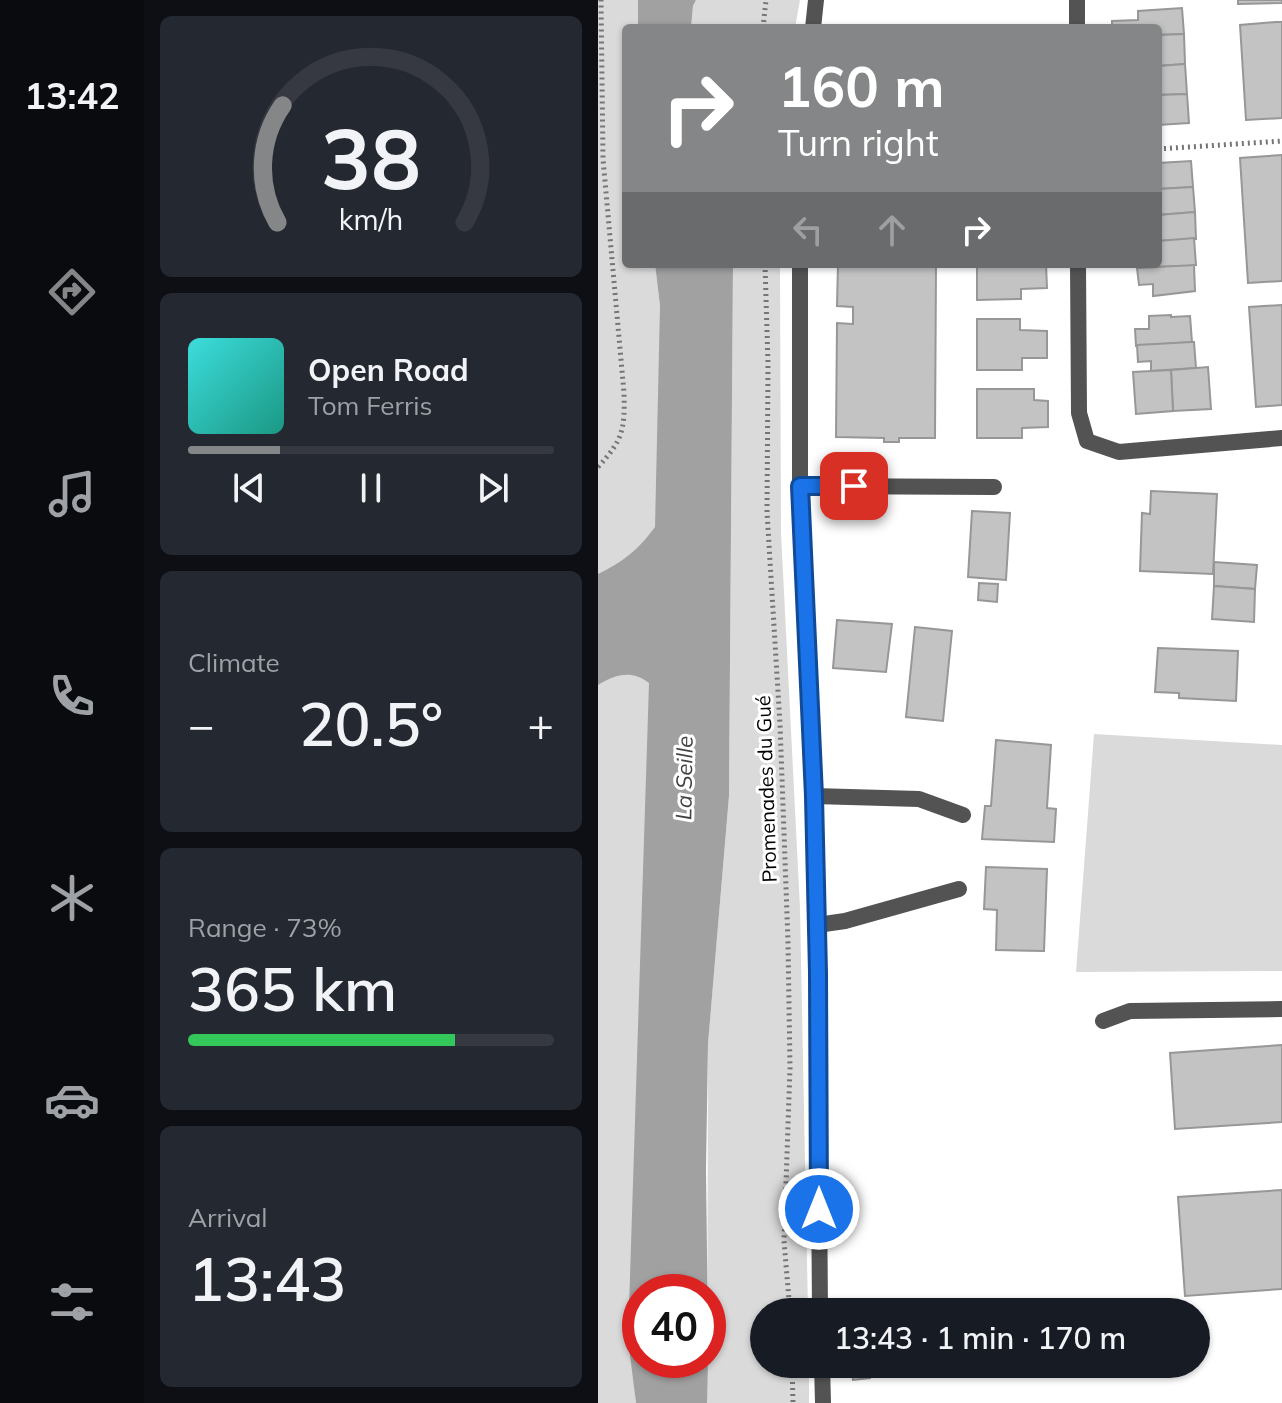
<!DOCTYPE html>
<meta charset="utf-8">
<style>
:root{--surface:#171b24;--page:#242831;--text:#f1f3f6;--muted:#9ea1a6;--line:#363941;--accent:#858687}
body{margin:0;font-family:Mulish,sans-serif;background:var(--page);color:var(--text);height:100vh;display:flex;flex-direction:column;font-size:30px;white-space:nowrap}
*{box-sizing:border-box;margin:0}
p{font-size:26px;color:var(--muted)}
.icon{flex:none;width:44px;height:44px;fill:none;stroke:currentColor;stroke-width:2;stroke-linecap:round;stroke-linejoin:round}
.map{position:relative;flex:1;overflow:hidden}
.details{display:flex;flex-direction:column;gap:16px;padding:16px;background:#0d0f14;width:454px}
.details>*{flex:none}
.guide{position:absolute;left:24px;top:24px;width:540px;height:244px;border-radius:8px;box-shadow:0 2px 6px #0004;background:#858687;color:#fff;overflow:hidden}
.speed{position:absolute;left:24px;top:1274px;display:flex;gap:16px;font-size:40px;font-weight:700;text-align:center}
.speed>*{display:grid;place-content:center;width:104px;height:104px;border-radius:50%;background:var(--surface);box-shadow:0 2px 6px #0004;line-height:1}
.speed .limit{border:12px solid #d22;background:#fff;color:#111}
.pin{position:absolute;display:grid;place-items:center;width:68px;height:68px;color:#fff;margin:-34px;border-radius:16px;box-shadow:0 4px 12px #0006}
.me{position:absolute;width:88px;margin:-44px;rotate:0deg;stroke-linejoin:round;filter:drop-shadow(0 0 6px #0008)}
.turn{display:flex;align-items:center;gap:28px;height:168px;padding:0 24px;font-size:36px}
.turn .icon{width:104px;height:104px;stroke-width:2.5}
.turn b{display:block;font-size:56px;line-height:68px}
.lanes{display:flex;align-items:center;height:76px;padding:0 24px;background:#0003;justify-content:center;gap:40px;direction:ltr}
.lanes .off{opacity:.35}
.big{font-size:60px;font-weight:600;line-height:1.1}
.details .card{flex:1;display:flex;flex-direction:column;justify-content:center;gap:12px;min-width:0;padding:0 28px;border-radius:12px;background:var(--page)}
.details .dial{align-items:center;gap:0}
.dial svg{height:208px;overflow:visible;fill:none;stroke:var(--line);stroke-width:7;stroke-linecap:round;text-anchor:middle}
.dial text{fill:var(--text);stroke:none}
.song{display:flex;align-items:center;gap:24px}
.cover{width:96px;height:96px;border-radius:12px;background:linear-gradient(135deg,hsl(180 70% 55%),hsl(170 70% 35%))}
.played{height:8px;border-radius:4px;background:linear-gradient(90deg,var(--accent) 25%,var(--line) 25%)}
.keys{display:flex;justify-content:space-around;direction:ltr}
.heat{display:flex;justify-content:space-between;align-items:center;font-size:44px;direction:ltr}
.charge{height:12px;border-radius:6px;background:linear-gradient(90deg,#34c759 73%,var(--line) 0)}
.trip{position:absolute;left:152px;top:1298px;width:460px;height:80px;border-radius:40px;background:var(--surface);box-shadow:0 2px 6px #0004;font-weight:600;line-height:80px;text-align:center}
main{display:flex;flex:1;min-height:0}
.tabs{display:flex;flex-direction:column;width:144px;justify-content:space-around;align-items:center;background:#090b0e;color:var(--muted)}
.tabs .icon{width:56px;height:56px}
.tabs .current{color:var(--accent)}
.tabs b{font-size:36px;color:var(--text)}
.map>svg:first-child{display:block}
.green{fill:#dadada}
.water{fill:#a1a1a1}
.building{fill:#c3c3c3;stroke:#979797;stroke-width:2}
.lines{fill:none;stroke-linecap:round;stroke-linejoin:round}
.path{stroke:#757575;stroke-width:5;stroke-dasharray:2 4;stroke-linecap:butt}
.service{stroke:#535353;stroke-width:16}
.minor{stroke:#535353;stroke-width:16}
.tertiary{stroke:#535353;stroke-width:16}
.route-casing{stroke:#114b97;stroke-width:20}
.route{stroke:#1a73e8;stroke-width:14}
.labels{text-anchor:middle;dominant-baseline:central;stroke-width:6;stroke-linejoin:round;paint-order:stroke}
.street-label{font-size:20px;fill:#000;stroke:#fff}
.water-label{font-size:22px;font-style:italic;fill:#424242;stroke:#fff}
</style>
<main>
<nav class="tabs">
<b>13:42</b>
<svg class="icon current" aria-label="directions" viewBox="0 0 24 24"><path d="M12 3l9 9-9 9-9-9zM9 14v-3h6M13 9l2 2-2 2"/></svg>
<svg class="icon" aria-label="music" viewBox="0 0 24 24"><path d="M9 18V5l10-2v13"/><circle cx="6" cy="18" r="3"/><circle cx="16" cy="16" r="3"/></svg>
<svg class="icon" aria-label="phone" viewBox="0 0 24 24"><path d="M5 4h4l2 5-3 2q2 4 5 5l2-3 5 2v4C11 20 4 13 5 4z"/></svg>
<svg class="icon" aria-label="climate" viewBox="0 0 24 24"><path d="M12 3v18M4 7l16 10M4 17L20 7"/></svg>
<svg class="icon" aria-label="car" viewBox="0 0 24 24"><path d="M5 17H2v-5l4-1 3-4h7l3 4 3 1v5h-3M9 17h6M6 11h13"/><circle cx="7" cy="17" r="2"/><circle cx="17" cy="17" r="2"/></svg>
<svg class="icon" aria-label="filters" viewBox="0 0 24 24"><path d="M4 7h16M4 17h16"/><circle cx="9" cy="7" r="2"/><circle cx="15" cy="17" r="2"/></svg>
</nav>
<section class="details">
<div class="card dial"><svg viewBox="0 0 100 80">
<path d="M14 69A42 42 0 1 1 86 69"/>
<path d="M14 69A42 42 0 0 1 16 24" stroke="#858687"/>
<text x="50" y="56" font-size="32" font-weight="700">38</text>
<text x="50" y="72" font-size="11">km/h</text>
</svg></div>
<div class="card">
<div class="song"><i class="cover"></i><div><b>Open Road</b><p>Tom Ferris</p></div></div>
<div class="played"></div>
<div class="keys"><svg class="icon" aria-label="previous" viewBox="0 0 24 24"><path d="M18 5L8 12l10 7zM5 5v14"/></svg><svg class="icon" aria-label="pause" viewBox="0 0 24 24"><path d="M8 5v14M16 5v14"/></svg><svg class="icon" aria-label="next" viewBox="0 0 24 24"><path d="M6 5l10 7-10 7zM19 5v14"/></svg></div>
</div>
<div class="card"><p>Climate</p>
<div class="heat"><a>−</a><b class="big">20.5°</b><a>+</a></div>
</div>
<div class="card"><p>Range · 73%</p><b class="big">365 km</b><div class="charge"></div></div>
<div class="card"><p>Arrival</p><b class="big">13:43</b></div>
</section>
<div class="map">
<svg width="684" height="1403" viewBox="0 0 684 1403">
<rect width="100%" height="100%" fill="#fff"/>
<g class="green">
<path d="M 0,0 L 40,0 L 40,28 L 28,28 L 28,264 L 57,264 L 62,306 L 62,412 L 32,1341 L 38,1403 L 0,1403 Z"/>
<path d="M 98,0 L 202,0 L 197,28 L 93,28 L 95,6 Z"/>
<path d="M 135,264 L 182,264 L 183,533 L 202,908 L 210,1312 L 166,1312 L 166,1364 L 211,1364 L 211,1403 L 109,1403 L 110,1044 L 131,796 Z"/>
<path d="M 496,734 L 684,745 L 684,971 L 478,972 Z"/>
</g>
<g class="water">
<path d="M 40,0 L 98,0 L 95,6 L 93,28 L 40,28 Z"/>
<path d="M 57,264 L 135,264 L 131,796 L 110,1044 L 108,1169 L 110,1335 L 110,1292 L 42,1292 L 42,1360 L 110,1360 L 109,1403 L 38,1403 L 30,1339 L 51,683 C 34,670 18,674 0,685 L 0,574 C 25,562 41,549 57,527 L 62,306 Z"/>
</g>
<g class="building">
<path d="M 640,0 L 684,0 L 684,3 L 640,4 Z"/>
<path d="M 584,8 L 586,34 L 560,35 L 560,28 L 514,28 L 514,21 L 540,20 L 540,11 Z"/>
<path d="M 678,22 L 684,22 L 684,118 L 648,120 L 642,25 Z"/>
<path d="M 586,34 L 587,64 L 560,66 L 560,35 Z"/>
<path d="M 587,64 L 589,94 L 560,95 L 560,66 Z"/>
<path d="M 589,94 L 591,123 L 560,125 L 560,95 Z"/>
<path d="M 684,155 L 684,281 L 650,283 L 642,158 Z"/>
<path d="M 593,161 L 595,187 L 560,189 L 560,163 Z"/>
<path d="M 595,187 L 597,212 L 560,215 L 560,189 Z"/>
<path d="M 597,212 L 598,239 L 560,241 L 560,215 Z"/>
<path d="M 596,238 L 598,265 L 540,268 L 540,264 L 560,264 L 560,241 Z"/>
<path d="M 240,264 L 338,264 L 337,438 L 301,438 L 301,442 L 286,442 L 286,438 L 238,437 L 239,323 L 255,324 L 255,307 L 239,306 Z"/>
<path d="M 379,264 L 448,264 L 449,288 L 423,289 L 423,299 L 379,300 Z"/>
<path d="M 596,265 L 597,291 L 555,296 L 555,284 L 541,285 L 539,268 L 598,265 Z"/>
<path d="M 684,305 L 684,405 L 658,407 L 651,307 Z"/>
<path d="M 573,315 L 573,317 L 592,316 L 594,342 L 538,346 L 537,329 L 551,329 L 551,316 Z"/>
<path d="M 379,319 L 422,319 L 422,330 L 449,331 L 449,358 L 424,358 L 424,370 L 379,370 Z"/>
<path d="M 594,342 L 596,342 L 598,368 L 553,371 L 553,361 L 540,362 L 539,345 Z"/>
<path d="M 610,367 L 613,409 L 575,411 L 573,370 Z"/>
<path d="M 573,370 L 575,411 L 538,414 L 535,372 Z"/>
<path d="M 379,389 L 436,389 L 436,400 L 450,401 L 450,427 L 424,428 L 424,438 L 379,438 Z"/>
<path d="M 553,491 L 619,494 L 615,574 L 542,571 L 544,513 L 552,514 Z"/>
<path d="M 374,511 L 412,513 L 408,580 L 370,577 Z"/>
<path d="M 616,562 L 659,565 L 657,589 L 616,586 Z"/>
<path d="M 381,583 L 400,584 L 399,602 L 380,600 Z"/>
<path d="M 616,586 L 657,589 L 656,622 L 614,619 Z"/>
<path d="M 239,620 L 294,624 L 288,672 L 235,668 Z"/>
<path d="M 317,627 L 354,631 L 345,721 L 308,717 Z"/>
<path d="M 560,648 L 640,651 L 638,701 L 581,698 L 581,693 L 557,692 Z"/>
<path d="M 398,740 L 453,745 L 449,808 L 458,809 L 456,842 L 384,839 L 387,806 L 393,806 Z"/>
<path d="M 388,867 L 449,869 L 446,951 L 398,950 L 399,910 L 386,909 Z"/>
<path d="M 684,1045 L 684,1122 L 577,1129 L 572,1053 Z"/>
<path d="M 684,1190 L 684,1289 L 587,1296 L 580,1197 Z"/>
<path d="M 254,1364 L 271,1364 L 272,1378 L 255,1380 Z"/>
</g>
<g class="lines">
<g class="path">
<path d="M 165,28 L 168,0"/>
<path d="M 560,149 L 684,141"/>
<path d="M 167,264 L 170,364 L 169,512 L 182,724 L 190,942 L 192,1068 L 186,1241 L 192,1312"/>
<path d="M 0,467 C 25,440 27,429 26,393 L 5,159 L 3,0"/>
<path d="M 194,1364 L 195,1403"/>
</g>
<g class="service">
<path d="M 202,486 L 396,487"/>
<path d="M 216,796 L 321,799 L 365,815"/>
<path d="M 219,925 L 247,921 L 361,889"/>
</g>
<g class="minor">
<path d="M 479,0 L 479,28"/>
<path d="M 480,264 L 481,413 L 489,441 L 521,452 L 684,438"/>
<path d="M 505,1021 L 532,1011 L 684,1009"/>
</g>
<g class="tertiary">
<path d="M 215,28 L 218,0"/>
<path d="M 202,264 L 202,486 L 216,796 L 219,925 L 222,1312"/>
<path d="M 224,1364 L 225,1403"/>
</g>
</g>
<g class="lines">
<g class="route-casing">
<path id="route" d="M 221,1209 L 220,973 L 216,796 L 202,486 L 256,486"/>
</g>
<use href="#route" class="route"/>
</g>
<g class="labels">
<g class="street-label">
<text transform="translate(168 789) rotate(-92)">Promenades du Gué</text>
</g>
<g class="water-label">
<text transform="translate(86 778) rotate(-89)">La Seille</text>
</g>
</g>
</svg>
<div class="speed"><div class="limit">40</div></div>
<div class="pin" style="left:256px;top:486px;background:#d93025"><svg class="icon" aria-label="arrive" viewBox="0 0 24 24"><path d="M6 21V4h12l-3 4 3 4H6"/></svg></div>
<svg class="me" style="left:221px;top:1209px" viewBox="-20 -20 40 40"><circle r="17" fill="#1a73e8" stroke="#fff" stroke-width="3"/><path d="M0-11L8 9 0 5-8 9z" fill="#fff"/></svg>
<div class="trip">13:43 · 1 min · 170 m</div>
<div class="guide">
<div class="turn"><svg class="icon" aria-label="right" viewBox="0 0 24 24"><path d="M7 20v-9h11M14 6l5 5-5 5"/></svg><div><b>160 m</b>Turn right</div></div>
<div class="lanes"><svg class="icon off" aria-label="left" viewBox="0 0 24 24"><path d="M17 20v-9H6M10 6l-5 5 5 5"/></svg><svg class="icon off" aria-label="ahead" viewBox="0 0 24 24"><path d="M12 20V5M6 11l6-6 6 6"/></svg><svg class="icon" aria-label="right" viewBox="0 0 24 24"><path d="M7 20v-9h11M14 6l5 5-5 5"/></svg></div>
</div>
</div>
</main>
